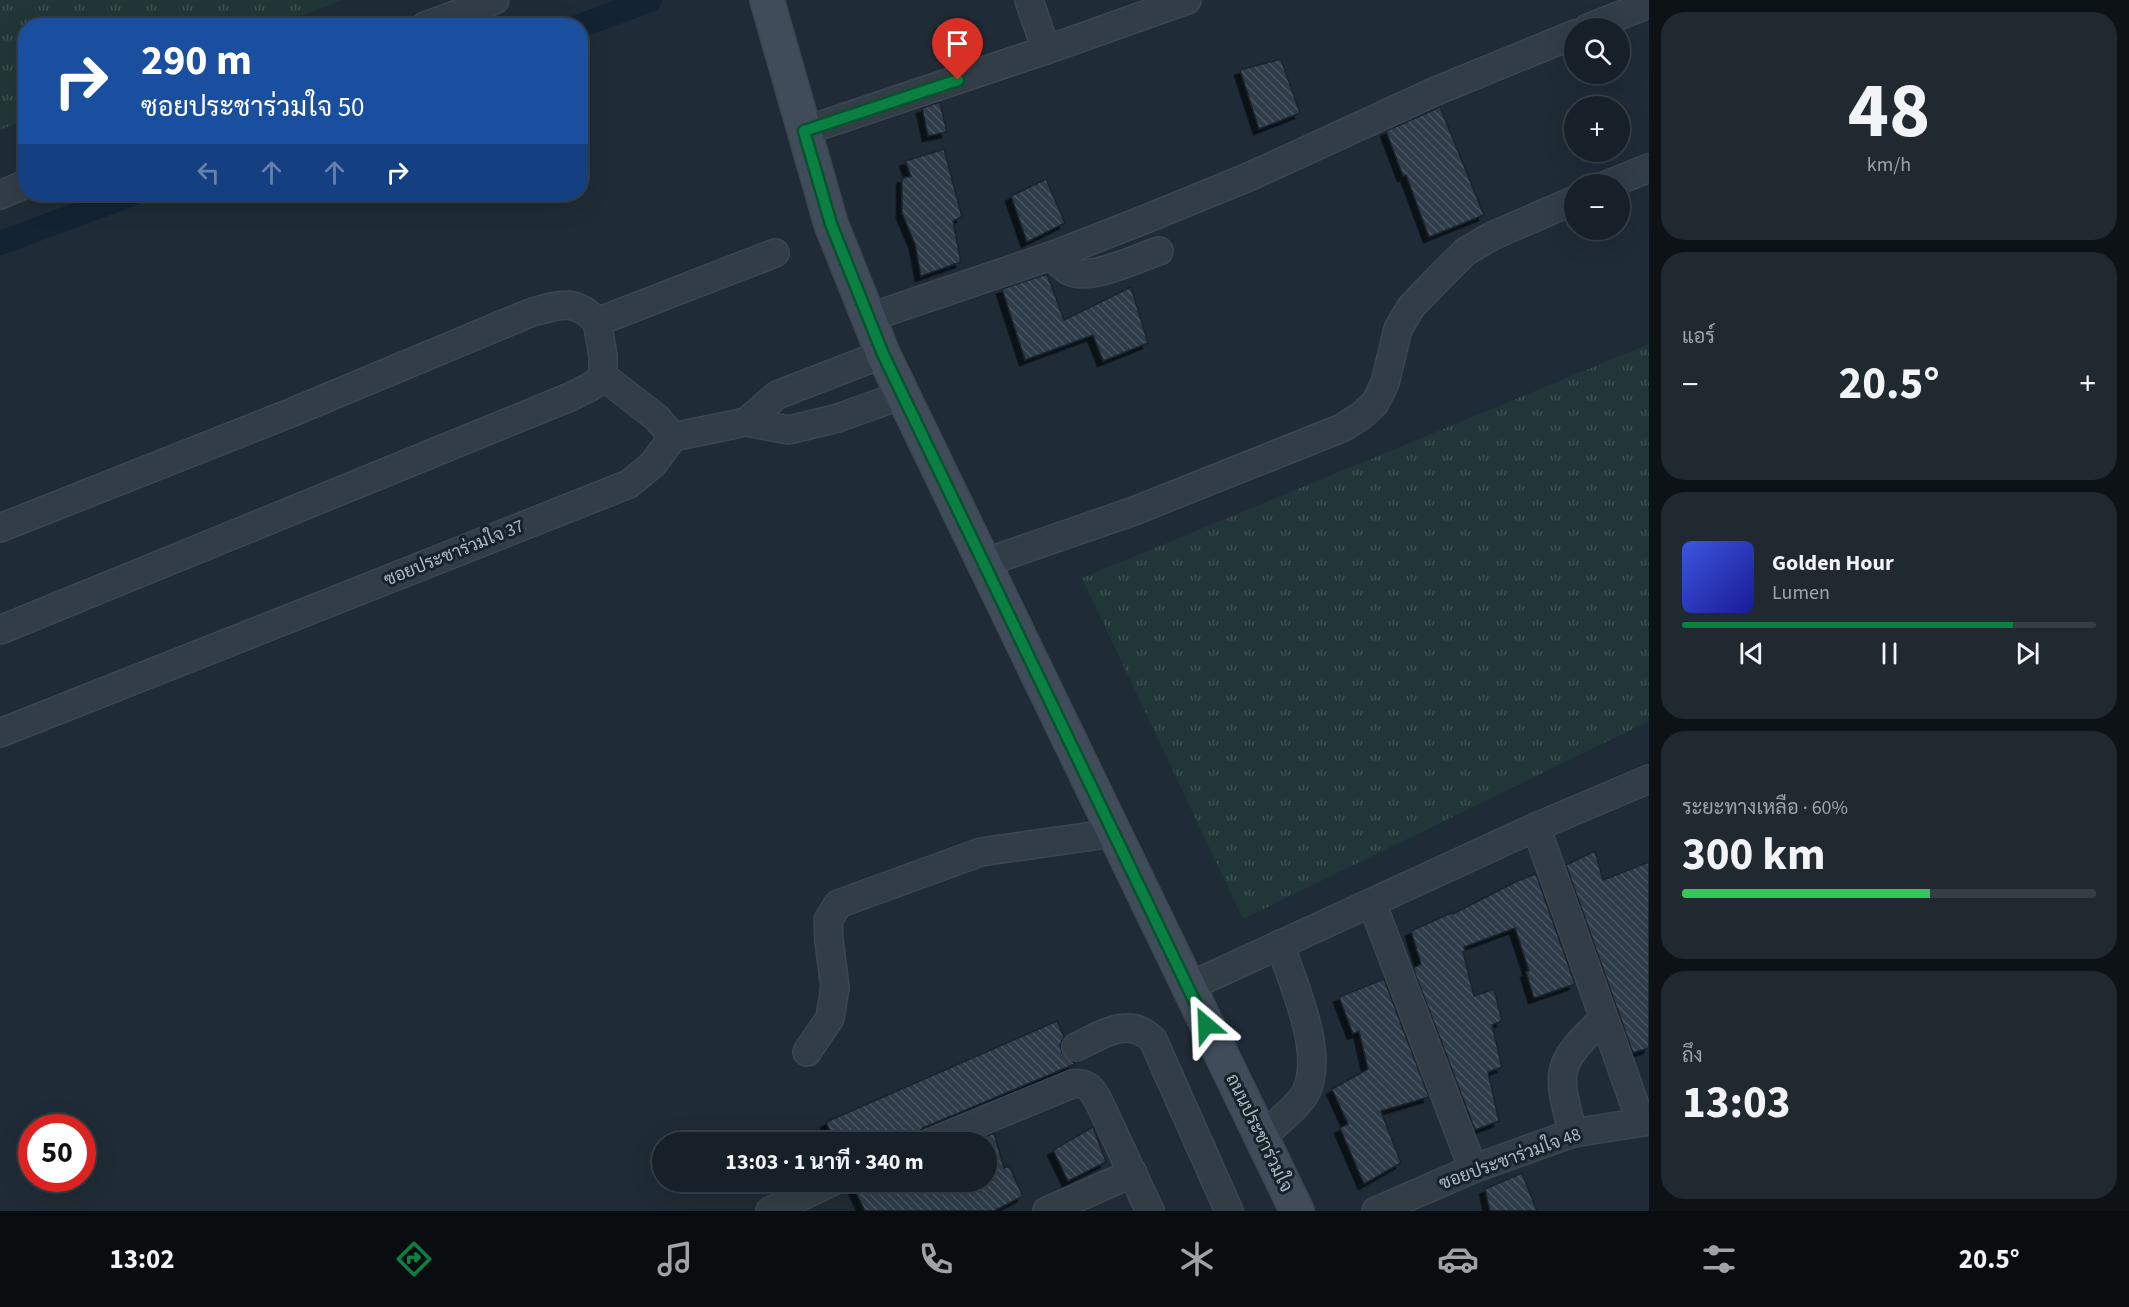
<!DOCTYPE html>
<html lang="th">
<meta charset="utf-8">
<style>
:root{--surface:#172028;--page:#202830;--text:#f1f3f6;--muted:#9ea3a8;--line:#363e45;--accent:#0b8043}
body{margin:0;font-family:"Source Sans 3",Sarabun,sans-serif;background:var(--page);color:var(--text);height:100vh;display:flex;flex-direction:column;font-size:22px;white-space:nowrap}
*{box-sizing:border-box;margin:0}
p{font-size:20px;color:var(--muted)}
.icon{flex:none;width:33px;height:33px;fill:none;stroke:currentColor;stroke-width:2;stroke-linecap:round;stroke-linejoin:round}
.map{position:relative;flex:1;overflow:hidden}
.drawer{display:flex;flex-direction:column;gap:12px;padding:12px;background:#0d1216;width:480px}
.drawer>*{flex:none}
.top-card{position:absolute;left:18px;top:18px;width:570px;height:183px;border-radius:24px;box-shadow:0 6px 24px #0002,0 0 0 2px var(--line);background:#1a4fa0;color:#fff;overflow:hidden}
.buttons{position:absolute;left:1564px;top:18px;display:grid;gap:12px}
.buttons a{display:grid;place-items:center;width:66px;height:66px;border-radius:50%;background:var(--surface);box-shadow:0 6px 24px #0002,0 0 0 2px var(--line);font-size:30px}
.speed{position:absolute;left:18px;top:1114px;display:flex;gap:12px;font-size:30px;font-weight:700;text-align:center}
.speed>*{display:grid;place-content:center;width:78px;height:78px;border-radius:50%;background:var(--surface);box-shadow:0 6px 24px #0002,0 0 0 2px var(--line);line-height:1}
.speed .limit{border:9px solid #d22;background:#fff;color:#111}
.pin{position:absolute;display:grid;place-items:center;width:51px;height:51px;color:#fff;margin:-62px -26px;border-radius:50% 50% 50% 0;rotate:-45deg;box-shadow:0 0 6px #0007}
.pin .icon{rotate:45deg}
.me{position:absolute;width:66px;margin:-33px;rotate:334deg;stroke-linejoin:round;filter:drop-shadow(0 0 4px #0008)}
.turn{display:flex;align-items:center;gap:21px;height:126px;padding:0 24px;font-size:27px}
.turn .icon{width:78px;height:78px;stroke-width:2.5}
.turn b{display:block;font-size:42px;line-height:51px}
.lanes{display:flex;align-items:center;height:57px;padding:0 24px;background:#0003;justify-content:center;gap:30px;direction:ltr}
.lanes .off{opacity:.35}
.big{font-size:45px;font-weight:700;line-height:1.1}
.drawer .tile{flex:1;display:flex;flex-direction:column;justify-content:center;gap:9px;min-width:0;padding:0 21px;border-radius:24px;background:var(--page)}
.drawer .dial{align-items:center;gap:0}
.dial b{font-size:78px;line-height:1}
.song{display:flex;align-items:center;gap:18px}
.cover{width:72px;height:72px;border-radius:9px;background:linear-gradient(135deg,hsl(230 70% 55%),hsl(240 70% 35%))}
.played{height:6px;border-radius:3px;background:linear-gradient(90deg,var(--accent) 80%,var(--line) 80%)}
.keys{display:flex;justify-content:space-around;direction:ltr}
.heat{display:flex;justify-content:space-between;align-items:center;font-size:33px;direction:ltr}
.charge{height:9px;border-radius:4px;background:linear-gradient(90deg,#34c759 60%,var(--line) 0)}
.trip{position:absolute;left:652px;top:1132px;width:345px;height:60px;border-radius:30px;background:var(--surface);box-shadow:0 6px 24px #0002,0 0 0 2px var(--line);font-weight:700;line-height:60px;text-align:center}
.tab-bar{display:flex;height:96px;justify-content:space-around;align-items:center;background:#090d10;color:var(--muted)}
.tab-bar .icon{width:42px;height:42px}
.tab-bar .active{color:var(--accent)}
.tab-bar b{font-size:27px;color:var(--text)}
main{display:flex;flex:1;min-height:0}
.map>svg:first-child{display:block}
.grass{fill:url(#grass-tufts)}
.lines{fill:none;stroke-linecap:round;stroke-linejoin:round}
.canal{stroke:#132333;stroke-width:24}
.building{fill:url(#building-back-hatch);stroke:#1a242d;stroke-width:1.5;filter:url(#shadow)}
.street-casing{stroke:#3c4650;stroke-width:30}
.secondary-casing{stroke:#3c4650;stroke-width:36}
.street{stroke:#323d47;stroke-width:27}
.secondary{stroke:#404c5a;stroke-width:33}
.route-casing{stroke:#07532c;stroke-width:15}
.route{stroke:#0b8043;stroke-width:10}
.labels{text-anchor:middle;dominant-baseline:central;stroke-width:6;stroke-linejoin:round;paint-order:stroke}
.street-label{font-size:18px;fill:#acb8c4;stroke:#18222b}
</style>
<main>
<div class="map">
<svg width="1649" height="1211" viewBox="0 0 1649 1211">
<defs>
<pattern id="grass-tufts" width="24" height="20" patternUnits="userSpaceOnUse" patternTransform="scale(1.5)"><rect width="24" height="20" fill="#213737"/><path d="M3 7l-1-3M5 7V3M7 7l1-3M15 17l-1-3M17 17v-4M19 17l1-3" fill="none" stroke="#3f5252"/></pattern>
<pattern id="building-back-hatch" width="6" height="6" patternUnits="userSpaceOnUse" patternTransform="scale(1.5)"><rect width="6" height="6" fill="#2e3d4a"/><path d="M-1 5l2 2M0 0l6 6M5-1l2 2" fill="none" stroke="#4a5762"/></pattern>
<filter id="shadow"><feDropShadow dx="-5.5" dy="5.5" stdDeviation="0" flood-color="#0009"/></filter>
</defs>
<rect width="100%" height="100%" fill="#1f2b36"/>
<g class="grass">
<path d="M 0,0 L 343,0 L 276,25 L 26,26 L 25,120 L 0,130 Z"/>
<path d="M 1649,344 L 1649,721 L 1243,919 L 1082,578 Z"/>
</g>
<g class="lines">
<g class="canal">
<path d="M 580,26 L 650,0"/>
<path d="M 0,243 L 132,194"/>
</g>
</g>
<g class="building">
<path d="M 1281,59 L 1300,113 L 1259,129 L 1240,70 Z"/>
<path d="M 940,102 L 947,132 L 928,136 L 922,108 Z"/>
<path d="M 1440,107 L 1484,215 L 1429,237 L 1406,175 L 1403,176 L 1386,131 Z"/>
<path d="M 944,149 L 962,217 L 953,221 L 961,262 L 921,276 L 915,244 L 902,213 L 902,178 L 911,176 L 905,161 Z"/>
<path d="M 1046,179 L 1065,223 L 1027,242 L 1011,196 Z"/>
<path d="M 1047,274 L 1064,320 L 1131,287 L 1148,343 L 1103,361 L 1093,335 L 1025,360 L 1002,289 Z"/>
<path d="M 1595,851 L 1603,880 L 1649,862 L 1649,1048 L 1633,1053 L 1566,865 Z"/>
<path d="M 1536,874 L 1575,984 L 1534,998 L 1526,972 L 1529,971 L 1515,928 L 1464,947 L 1465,951 L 1463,952 L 1474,996 L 1494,989 L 1502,1021 L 1492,1025 L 1502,1067 L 1488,1072 L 1499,1121 L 1475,1130 L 1413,968 L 1421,964 L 1411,931 L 1453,912 L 1453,914 L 1517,881 Z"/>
<path d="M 1384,979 L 1429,1097 L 1381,1111 L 1401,1163 L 1364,1184 L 1340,1128 L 1348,1124 L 1332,1089 L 1368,1069 L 1359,1031 L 1353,1034 L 1339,997 Z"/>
<path d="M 1057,1021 L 1064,1037 L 1060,1045 L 1062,1053 L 1075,1064 L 923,1128 L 916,1134 L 914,1143 L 835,1143 L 826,1122 Z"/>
<path d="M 1093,1127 L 1106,1162 L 1068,1181 L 1053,1150 Z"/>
<path d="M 994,1133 L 1004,1168 L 1009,1166 L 1023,1196 L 994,1211 L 865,1211 L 851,1182 L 987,1182 L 987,1143 L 970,1143 Z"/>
<path d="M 1522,1173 L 1537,1211 L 1490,1211 L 1485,1189 Z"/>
</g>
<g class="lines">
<g class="street-casing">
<g id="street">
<path d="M 1029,0 L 1046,50"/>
<path d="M 425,26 L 495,0"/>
<path d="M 1588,28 L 1649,4"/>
<path d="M 804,131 L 1046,50 L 1187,0"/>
<path d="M 1609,184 L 1649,168"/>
<path d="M 0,195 L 26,184"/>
<path d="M 1051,256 C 1057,261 1063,267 1069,271 C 1090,282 1137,258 1159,251"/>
<path d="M 868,318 L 1051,256 L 1141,221 L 1251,176 L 1436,91 L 1575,34"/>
<path d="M 603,376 L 603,356 L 597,322 L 775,253"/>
<path d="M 746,422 L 777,395 L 883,354"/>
<path d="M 0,528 L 288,414 L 530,313 C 558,305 575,297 597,322"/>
<path d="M 984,563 L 1134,511 L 1342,428 L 1361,416 L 1375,403 L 1385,383 L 1398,329 L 1411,307 L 1440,277 L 1465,252 L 1492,236 L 1575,200"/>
<path d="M 0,630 L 570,397 L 592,386 L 603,376 L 657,418 L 673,437"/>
<path d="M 0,733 L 629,484 L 653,464 L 673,437 L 746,422 L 789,430 L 838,418 L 902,395"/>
<path d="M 1536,827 L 1641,1122"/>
<path d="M 1372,903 L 1473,1169"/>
<path d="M 1188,987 L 1536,827 L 1649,779"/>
<path d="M 1076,1047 C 1102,1035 1129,1015 1153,1040 L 1229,1211"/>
<path d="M 807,1052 L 830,1018 L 835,987 L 829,941 L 828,920 L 838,904 L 981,852 L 1114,833"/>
<path d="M 1573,1133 C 1556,1070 1555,1065 1603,1019"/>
<path d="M 1261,1138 C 1271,1128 1301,1104 1306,1092 C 1325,1051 1293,985 1280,944"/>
<path d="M 929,1143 L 1072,1084 C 1087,1081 1093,1090 1099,1102 L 1150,1211"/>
<path d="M 770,1211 L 832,1182"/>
<path d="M 1047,1211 L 1133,1173"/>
<path d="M 1376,1211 L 1473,1169 L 1573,1133 L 1649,1121"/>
</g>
</g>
<g class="secondary-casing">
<path id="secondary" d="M 767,0 L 831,224 L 883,354 L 1297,1211"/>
</g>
<use href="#street" class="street"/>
<use href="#secondary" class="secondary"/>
</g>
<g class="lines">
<g class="route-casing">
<path id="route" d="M 958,80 L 804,131 L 831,224 L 883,354 L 1206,1025"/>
</g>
<use href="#route" class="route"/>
</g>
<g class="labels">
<g class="street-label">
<text transform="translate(454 553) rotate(-22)">ซอยประชาร่วมใจ 37</text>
<text transform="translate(1259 1133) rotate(64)">ถนนประชาร่วมใจ</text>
<text transform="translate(1510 1159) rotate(-20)">ซอยประชาร่วมใจ 48</text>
</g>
</g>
</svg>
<div class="buttons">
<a><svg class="icon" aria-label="search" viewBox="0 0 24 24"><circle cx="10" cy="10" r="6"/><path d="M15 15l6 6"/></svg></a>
<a>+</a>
<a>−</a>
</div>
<div class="speed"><div class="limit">50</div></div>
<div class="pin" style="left:958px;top:80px;background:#d93025"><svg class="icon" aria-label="arrive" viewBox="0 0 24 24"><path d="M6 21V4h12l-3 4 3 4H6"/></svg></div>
<svg class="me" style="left:1206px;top:1025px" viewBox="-20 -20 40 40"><path d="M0-17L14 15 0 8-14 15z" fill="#0b8043" stroke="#fff" stroke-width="4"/></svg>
<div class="trip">13:03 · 1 นาที · 340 m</div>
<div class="top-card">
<div class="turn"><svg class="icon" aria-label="right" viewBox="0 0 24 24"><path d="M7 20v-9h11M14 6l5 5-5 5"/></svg><div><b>290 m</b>ซอยประชาร่วมใจ 50</div></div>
<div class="lanes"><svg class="icon off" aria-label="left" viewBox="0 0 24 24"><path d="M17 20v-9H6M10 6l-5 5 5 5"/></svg><svg class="icon off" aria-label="ahead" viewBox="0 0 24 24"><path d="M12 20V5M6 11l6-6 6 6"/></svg><svg class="icon off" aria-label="ahead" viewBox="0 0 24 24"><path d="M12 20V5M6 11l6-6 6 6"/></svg><svg class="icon" aria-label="right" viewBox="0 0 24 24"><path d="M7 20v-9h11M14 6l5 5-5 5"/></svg></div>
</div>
</div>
<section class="drawer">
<div class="tile dial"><b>48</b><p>km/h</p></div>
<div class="tile"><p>แอร์</p>
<div class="heat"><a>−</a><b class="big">20.5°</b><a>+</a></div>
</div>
<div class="tile">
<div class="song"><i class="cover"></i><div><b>Golden Hour</b><p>Lumen</p></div></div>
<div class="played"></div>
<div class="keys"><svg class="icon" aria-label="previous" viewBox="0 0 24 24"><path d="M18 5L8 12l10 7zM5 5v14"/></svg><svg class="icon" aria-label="pause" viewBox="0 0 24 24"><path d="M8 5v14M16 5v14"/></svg><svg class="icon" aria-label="next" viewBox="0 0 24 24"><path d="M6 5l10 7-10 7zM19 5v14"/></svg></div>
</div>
<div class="tile"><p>ระยะทางเหลือ · 60%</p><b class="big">300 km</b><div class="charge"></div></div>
<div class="tile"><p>ถึง</p><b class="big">13:03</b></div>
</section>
</main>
<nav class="tab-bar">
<b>13:02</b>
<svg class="icon active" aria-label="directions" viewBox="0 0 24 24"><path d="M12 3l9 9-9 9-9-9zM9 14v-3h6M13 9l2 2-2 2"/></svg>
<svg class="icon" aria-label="music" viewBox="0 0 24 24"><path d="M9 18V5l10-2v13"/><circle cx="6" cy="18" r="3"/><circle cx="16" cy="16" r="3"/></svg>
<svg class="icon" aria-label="phone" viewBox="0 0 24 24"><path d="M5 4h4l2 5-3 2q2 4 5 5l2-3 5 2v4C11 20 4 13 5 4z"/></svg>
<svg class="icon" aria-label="climate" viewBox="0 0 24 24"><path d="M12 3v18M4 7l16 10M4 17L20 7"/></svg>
<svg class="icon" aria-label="car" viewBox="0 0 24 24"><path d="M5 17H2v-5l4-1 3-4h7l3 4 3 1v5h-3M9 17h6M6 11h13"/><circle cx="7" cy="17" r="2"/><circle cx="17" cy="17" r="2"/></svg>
<svg class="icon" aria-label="filters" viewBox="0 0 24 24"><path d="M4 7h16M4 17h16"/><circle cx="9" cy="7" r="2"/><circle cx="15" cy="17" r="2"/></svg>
<b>20.5°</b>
</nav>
